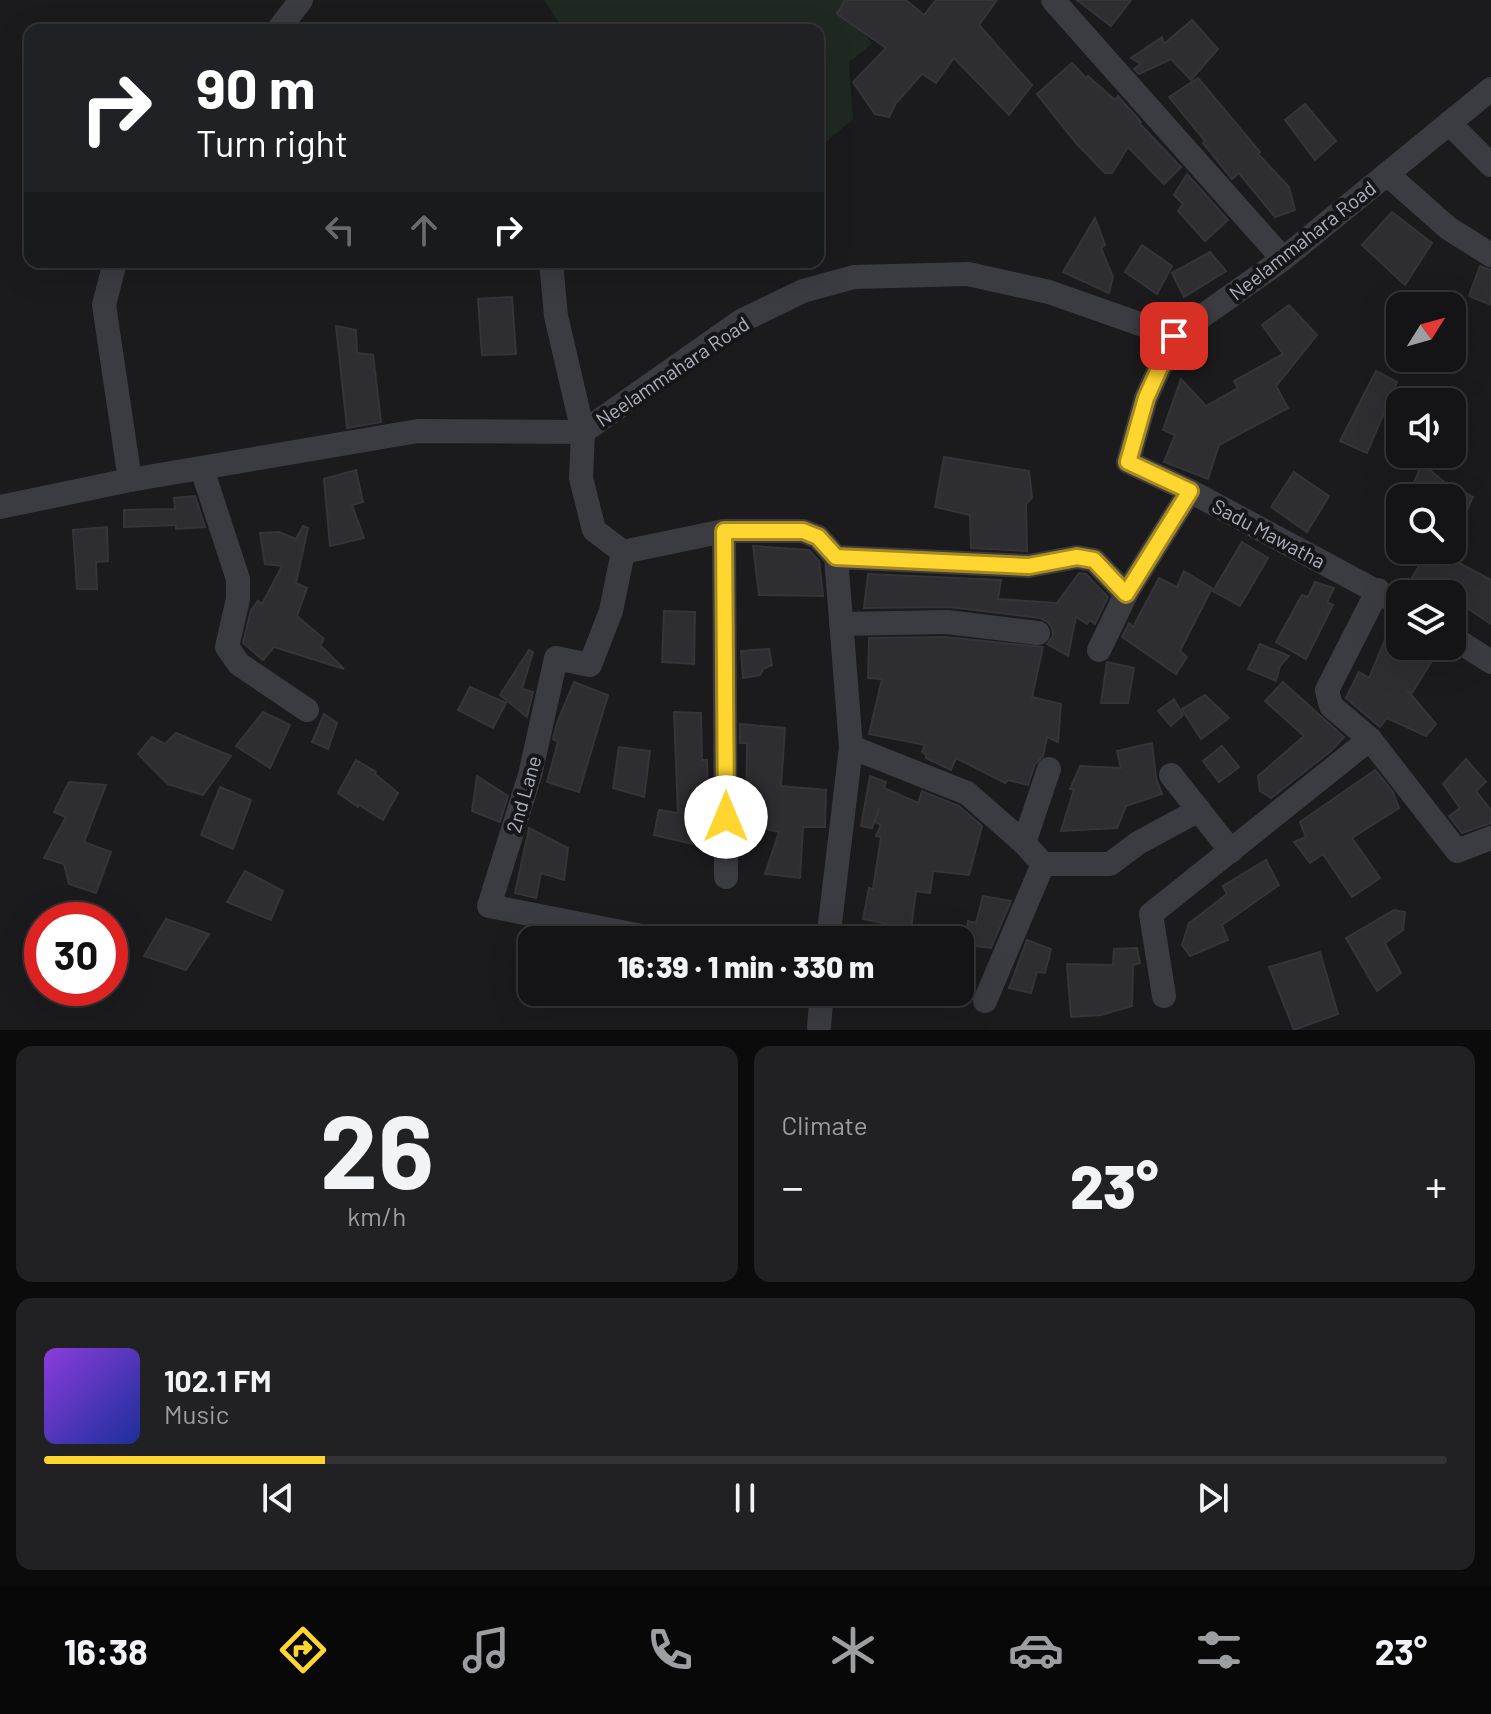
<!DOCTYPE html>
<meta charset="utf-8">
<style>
:root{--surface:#141416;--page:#212123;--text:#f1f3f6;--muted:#9d9ea1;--line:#333335;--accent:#ffd530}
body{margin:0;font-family:Barlow,sans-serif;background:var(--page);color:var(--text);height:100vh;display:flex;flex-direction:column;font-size:30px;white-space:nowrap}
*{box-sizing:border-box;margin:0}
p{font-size:26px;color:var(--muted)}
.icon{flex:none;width:44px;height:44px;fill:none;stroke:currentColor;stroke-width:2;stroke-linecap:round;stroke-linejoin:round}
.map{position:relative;height:1030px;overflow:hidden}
.side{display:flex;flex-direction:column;gap:16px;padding:16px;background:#0b0b0c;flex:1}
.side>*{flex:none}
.banner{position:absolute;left:24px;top:24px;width:800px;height:244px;border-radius:16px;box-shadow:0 8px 32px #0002,0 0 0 2px var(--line);background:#202124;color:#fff;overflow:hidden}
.needle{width:52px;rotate:53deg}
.buttons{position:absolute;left:1386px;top:292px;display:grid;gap:16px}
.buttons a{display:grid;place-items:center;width:80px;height:80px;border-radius:16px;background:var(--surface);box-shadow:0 8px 32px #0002,0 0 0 2px var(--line);font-size:40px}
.speed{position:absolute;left:24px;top:902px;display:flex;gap:16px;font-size:40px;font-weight:700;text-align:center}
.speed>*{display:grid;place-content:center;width:104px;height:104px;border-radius:50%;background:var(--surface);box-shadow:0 8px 32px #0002,0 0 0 2px var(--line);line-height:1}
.speed .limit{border:12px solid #d22;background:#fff;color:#111}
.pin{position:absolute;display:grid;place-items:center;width:68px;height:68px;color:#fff;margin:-34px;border-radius:16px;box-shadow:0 4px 12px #0006}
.me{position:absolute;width:88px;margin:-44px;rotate:0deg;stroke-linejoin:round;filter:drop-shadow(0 0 6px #0008)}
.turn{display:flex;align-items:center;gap:28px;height:168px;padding:0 40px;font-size:36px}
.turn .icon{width:104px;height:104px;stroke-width:2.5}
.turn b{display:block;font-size:56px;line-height:68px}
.lanes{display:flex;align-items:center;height:76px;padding:0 40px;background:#0003;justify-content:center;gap:40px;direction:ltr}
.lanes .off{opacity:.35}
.big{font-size:60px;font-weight:800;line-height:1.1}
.side .card{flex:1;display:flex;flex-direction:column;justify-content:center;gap:12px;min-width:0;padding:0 28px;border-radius:16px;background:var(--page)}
.side .dial{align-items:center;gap:0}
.dial b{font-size:104px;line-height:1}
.song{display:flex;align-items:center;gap:24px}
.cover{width:96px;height:96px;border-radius:12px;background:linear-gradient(135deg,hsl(270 70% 55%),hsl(230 70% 35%))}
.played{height:8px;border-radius:4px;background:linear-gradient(90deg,var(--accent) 20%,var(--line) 20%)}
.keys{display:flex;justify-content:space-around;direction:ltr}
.heat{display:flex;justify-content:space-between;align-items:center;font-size:44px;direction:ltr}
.side .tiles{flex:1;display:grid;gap:16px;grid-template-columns:1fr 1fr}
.card:last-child{grid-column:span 2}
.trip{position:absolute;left:518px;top:926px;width:456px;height:80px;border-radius:16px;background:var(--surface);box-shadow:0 8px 32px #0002,0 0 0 2px var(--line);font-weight:800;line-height:80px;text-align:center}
.menu{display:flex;height:128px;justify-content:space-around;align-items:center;background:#080809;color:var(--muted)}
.menu .icon{width:56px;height:56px}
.menu .active{color:var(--accent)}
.menu b{font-size:36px;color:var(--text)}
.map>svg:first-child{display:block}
.green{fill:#1f2922}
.building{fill:#2e2d31;stroke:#353439;stroke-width:2}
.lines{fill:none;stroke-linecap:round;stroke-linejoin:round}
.minor{stroke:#3b3b42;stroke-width:24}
.route-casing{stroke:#a68a1f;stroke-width:20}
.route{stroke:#ffd530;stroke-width:14}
.labels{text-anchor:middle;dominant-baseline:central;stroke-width:8;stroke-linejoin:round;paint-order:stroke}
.street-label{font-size:20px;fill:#acafbd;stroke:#161518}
</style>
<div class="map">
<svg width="1491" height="1030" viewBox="0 0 1491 1030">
<rect width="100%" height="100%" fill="#1b1a1d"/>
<path class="green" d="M 544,0 L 851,0 L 847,7 L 872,44 L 849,62 L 853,119 L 818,149 L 818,30 L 559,30 L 561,26 Z"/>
<g class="building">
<path d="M 845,0 L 906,0 L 924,15 L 936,0 L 997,0 L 979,25 L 1032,85 L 1009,115 L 954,58 L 936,83 L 922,74 L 896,103 L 889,117 L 875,114 L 853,82 L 886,48 L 837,14 Z"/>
<path d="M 1077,0 L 1131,0 L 1111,26 Z"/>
<path d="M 1192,20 L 1218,49 L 1191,80 L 1171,59 L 1139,74 L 1134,69 L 1141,64 L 1131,58 L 1162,37 L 1164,44 Z"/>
<path d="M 1072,63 L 1086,78 L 1088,76 L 1115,100 L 1118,96 L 1141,122 L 1139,123 L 1181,167 L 1164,184 L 1128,147 L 1112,173 L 1105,173 L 1076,143 L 1037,94 Z"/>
<path d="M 1198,78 L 1260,152 L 1258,154 L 1289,187 L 1295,210 L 1275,217 L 1239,173 L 1232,179 L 1203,143 L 1205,141 L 1169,97 Z"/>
<path d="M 1305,104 L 1336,141 L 1315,160 L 1285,120 Z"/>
<path d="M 1187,174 L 1228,220 L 1205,241 L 1178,211 L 1183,204 L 1174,195 Z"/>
<path d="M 1392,212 L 1432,243 L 1405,285 L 1362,245 Z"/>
<path d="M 1095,218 L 1105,245 L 1101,248 L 1113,277 L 1109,293 L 1063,272 Z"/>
<path d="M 1142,245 L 1172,266 L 1157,294 L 1125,272 Z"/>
<path d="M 1210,252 L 1226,271 L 1184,297 L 1172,273 Z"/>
<path d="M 1480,266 L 1491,270 L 1491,305 L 1469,296 Z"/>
<path d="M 512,297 L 516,354 L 482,355 L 478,299 Z"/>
<path d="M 1289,305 L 1317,335 L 1276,386 L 1288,408 L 1219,445 L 1208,479 L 1164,462 L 1175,435 L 1163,430 L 1181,379 L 1206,406 L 1238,388 L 1234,381 L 1283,354 L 1262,325 Z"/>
<path d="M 336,326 L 356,330 L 357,353 L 373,355 L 381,422 L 347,428 Z"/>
<path d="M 1376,371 L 1397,382 L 1367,453 L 1340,441 Z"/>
<path d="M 944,457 L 1029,471 L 1032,498 L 1026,504 L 1027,551 L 971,548 L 970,515 L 935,507 Z"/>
<path d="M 1422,464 L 1452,488 L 1452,485 L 1473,497 L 1452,542 L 1452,498 L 1407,498 Z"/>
<path d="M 356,470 L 363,502 L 352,505 L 364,538 L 330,546 L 324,479 Z"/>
<path d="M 1294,472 L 1329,496 L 1307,532 L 1271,507 Z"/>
<path d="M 195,496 L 205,527 L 176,529 L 176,525 L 124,527 L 124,510 L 175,509 L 174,498 Z"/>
<path d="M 303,526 L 308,528 L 296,583 L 307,588 L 297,616 L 324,639 L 320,645 L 344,669 L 274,647 L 263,660 L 243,643 L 251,610 L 258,601 L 262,604 L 282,566 L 265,564 L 260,533 L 279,532 L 296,539 Z"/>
<path d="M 107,527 L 108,561 L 96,562 L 97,589 L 77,589 L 73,530 Z"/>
<path d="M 1242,542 L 1268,558 L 1240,606 L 1213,591 Z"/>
<path d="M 753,546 L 809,550 L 819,561 L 823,596 L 759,595 Z"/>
<path d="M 1429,550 L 1448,550 L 1446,556 L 1491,580 L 1491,624 L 1452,598 L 1452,594 L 1415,594 L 1405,589 Z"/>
<path d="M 1184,571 L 1212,588 L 1180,651 L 1187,657 L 1176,674 L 1122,637 L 1129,623 L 1133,627 L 1159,578 L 1177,587 Z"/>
<path d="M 1079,573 L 1086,574 L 1108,597 L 1095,624 L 1090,620 L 1087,624 L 1076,617 L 1068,656 L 1047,644 L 1053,636 L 1052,628 L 1048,622 L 1040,618 L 949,607 L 864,608 L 868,574 L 1001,580 L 998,599 L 1057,603 Z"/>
<path d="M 1315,582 L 1334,588 L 1327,602 L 1333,605 L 1306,659 L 1276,642 L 1302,595 L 1308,597 Z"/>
<path d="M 664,611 L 695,612 L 694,664 L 662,662 Z"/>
<path d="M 1394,618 L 1400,619 L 1400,646 L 1429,646 L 1438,651 L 1412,693 L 1407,690 L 1436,724 L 1426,736 L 1387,718 L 1380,727 L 1346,698 L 1359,672 L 1369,678 Z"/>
<path d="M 946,637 L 1043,647 L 1032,697 L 1061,704 L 1058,742 L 1047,737 L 1043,756 L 1035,764 L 1028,785 L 1008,780 L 1005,783 L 956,758 L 951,770 L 926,758 L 926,755 L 922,752 L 925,745 L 869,734 L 882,679 L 868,678 L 869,638 Z"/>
<path d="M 1260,644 L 1289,656 L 1280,666 L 1276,681 L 1248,669 Z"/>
<path d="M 769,649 L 772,665 L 763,669 L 760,675 L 743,678 L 741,651 Z"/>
<path d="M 529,650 L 533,652 L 522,689 L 533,692 L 527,717 L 500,695 Z"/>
<path d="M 1107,662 L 1134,668 L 1128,703 L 1101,703 Z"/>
<path d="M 574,682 L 608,695 L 579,792 L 547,782 L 558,742 L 553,739 L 557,723 Z"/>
<path d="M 1283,682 L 1344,737 L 1331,751 L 1271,798 L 1260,791 L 1258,776 L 1304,736 L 1265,701 Z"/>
<path d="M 470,687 L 506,703 L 493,728 L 458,710 Z"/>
<path d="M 1205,695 L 1229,718 L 1201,739 L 1182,709 Z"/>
<path d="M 1174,699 L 1183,715 L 1171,726 L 1158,711 Z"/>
<path d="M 263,712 L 290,725 L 270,768 L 236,746 Z"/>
<path d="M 674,712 L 701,713 L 702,760 L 707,760 L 708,812 L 704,812 L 697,845 L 654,835 L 659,810 L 678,813 Z"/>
<path d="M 324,714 L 337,723 L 328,749 L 312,742 Z"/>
<path d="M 740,724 L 785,728 L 781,786 L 826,790 L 825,827 L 803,827 L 800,878 L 765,874 L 779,832 L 746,824 L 747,743 L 740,743 Z"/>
<path d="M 176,733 L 231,756 L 203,795 L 168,784 L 138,754 L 152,737 L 165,744 Z"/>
<path d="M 1152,743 L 1156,778 L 1162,794 L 1126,806 L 1117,828 L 1061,831 L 1074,789 L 1070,789 L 1080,766 L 1121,768 L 1117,751 Z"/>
<path d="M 1222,746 L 1239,767 L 1219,782 L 1203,761 Z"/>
<path d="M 619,747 L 650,751 L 644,797 L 613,788 Z"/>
<path d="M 1466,759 L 1486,782 L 1476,791 L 1491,810 L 1491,823 L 1462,833 L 1449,816 L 1460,808 L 1443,784 Z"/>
<path d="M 356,760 L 376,772 L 375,774 L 398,793 L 383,820 L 359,805 L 358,807 L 338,793 Z"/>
<path d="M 1375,770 L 1393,792 L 1399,808 L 1352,838 L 1380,878 L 1352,897 L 1323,854 L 1310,863 L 1294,842 L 1306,837 L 1300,822 Z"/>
<path d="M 477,776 L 508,796 L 500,822 L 472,811 Z"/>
<path d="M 870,776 L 886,782 L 884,788 L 918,803 L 922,791 L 959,806 L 982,826 L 969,875 L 933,871 L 930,893 L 916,891 L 911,929 L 863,919 L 869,888 L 873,889 L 881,837 L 876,836 L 881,825 L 875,822 L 879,808 L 872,828 L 861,826 Z"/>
<path d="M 69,782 L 106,785 L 84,842 L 111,852 L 96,893 L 69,884 L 64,864 L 44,858 L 66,817 L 54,812 Z"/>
<path d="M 220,787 L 251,800 L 233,849 L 201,835 Z"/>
<path d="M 529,828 L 568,848 L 564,880 L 541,873 L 536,898 L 515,893 Z"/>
<path d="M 1266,860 L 1279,885 L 1222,925 L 1228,940 L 1190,956 L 1182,945 L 1189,923 L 1227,894 L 1223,886 Z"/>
<path d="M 245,871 L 283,891 L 271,920 L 227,902 Z"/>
<path d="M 983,896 L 1011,901 L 991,948 L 965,945 L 968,921 L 976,923 Z"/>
<path d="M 1394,910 L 1405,912 L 1403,930 L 1385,943 L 1401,973 L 1377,991 L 1346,938 Z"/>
<path d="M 166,919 L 209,934 L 186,970 L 144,956 Z"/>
<path d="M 1027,940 L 1051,949 L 1045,973 L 1037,972 L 1031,993 L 1009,988 Z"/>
<path d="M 1137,948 L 1140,963 L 1133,965 L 1132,1006 L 1101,1015 L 1071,1017 L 1067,964 L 1113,965 L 1114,949 Z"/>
<path d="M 1320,952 L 1338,1014 L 1294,1030 L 1269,967 Z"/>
</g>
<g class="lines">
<g class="minor">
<path d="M 1053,0 L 1283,259"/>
<path d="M 278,30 L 301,0"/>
<path d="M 1449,123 L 1491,165"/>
<path d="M 1387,174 L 1448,228 L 1491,255"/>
<path d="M 115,262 L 104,305 L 130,480"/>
<path d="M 551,262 L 556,316 L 583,432 L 581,478 L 594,530 L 623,552 L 724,531 L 803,531 L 818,537 L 836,557 L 851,747 L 828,940"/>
<path d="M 1174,336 L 1146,398 L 1128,462 L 1190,491 L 1400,604"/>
<path d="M 202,469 L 238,579 L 238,599 L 227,647 L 239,664 L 307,710"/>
<path d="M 0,507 L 130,480 L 418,431 L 583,432 L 741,321 L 803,291 L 854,277 L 968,274 L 1049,292 L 1174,336 L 1283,259 L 1491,89"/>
<path d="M 724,531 L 726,877"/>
<path d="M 623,552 L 611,611 L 590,665 L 556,658 L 530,775 L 489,906 L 662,940"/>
<path d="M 836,557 L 1029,566 L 1077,557 L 1094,560 L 1126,594"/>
<path d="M 1378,590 L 1327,690 L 1331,706 L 1370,739 L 1457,851 L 1491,838"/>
<path d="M 841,624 L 947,622 L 1038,633"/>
<path d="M 1452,637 L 1491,662"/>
<path d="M 1099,650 L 1126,594 L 1190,491"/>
<path d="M 851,747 L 967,793 L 1024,843"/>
<path d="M 1171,775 L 1231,851"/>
<path d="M 1043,864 L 1110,864 L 1138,843 L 1199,810"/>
<path d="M 1164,996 L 1151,914 L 1370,739"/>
<path d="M 985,1001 L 1043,864 L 1024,843 L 1049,769"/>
<path d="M 819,1027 L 822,992"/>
</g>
</g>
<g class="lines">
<g class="route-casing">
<path id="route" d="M 726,817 L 724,531 L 803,531 L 818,537 L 836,557 L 1029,566 L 1077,557 L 1094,560 L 1126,594 L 1190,491 L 1128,462 L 1146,398 L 1174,336"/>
</g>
<use href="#route" class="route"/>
</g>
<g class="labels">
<g class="street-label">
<text transform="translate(1302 240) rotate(-38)">Neelammahara Road</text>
<text transform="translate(672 371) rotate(-34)">Neelammahara Road</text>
<text transform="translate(1269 533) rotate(28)">Sadu Mawatha</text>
<text transform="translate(523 794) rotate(-74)">2nd Lane</text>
</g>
</g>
</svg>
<div class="buttons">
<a><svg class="needle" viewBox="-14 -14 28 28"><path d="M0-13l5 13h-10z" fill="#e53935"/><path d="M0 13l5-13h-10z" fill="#9d9ea1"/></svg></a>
<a><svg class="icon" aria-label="sound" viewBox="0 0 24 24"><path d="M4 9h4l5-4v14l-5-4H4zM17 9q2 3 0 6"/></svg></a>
<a><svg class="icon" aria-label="search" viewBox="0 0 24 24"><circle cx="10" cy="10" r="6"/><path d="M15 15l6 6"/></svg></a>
<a><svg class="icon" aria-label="layers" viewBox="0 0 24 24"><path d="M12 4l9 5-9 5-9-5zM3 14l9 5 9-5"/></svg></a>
</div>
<div class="speed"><div class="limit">30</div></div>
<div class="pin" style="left:1174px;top:336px;background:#d93025"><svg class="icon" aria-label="arrive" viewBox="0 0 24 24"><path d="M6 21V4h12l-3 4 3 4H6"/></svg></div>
<svg class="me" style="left:726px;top:817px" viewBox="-20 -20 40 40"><circle r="19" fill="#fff"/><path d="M0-13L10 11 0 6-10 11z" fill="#ffd530"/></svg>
<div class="trip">16:39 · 1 min · 330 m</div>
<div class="banner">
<div class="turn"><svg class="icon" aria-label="right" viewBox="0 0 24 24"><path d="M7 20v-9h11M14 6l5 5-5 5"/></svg><div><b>90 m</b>Turn right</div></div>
<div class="lanes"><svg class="icon off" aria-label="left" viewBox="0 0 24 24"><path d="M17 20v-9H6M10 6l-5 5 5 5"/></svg><svg class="icon off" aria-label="ahead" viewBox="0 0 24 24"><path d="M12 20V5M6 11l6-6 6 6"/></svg><svg class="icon" aria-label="right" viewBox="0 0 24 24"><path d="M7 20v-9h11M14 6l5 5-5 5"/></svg></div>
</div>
</div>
<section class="side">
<div class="tiles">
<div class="card dial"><b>26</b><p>km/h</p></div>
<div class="card"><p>Climate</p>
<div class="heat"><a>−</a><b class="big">23°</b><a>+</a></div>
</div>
<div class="card">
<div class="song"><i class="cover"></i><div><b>102.1 FM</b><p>Music</p></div></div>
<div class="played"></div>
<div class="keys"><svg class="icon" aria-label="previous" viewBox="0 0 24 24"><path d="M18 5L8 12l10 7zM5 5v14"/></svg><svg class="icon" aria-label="pause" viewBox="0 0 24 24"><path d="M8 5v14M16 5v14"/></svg><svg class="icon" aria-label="next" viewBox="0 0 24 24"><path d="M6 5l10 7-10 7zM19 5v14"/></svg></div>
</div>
</div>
</section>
<nav class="menu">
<b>16:38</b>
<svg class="icon active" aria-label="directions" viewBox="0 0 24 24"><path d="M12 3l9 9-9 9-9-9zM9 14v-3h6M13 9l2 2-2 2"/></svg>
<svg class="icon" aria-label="music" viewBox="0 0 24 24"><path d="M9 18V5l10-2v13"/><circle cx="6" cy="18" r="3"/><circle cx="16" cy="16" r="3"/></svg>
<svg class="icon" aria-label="phone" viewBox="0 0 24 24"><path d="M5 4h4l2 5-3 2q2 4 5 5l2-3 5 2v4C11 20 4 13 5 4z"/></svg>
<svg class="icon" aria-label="climate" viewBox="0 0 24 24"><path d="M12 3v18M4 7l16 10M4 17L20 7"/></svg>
<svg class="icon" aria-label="car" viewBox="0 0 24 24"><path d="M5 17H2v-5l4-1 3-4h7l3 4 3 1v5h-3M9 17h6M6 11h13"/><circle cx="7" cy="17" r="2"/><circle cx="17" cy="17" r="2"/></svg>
<svg class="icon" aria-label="filters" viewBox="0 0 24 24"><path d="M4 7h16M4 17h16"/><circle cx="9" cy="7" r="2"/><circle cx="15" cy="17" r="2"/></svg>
<b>23°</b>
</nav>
